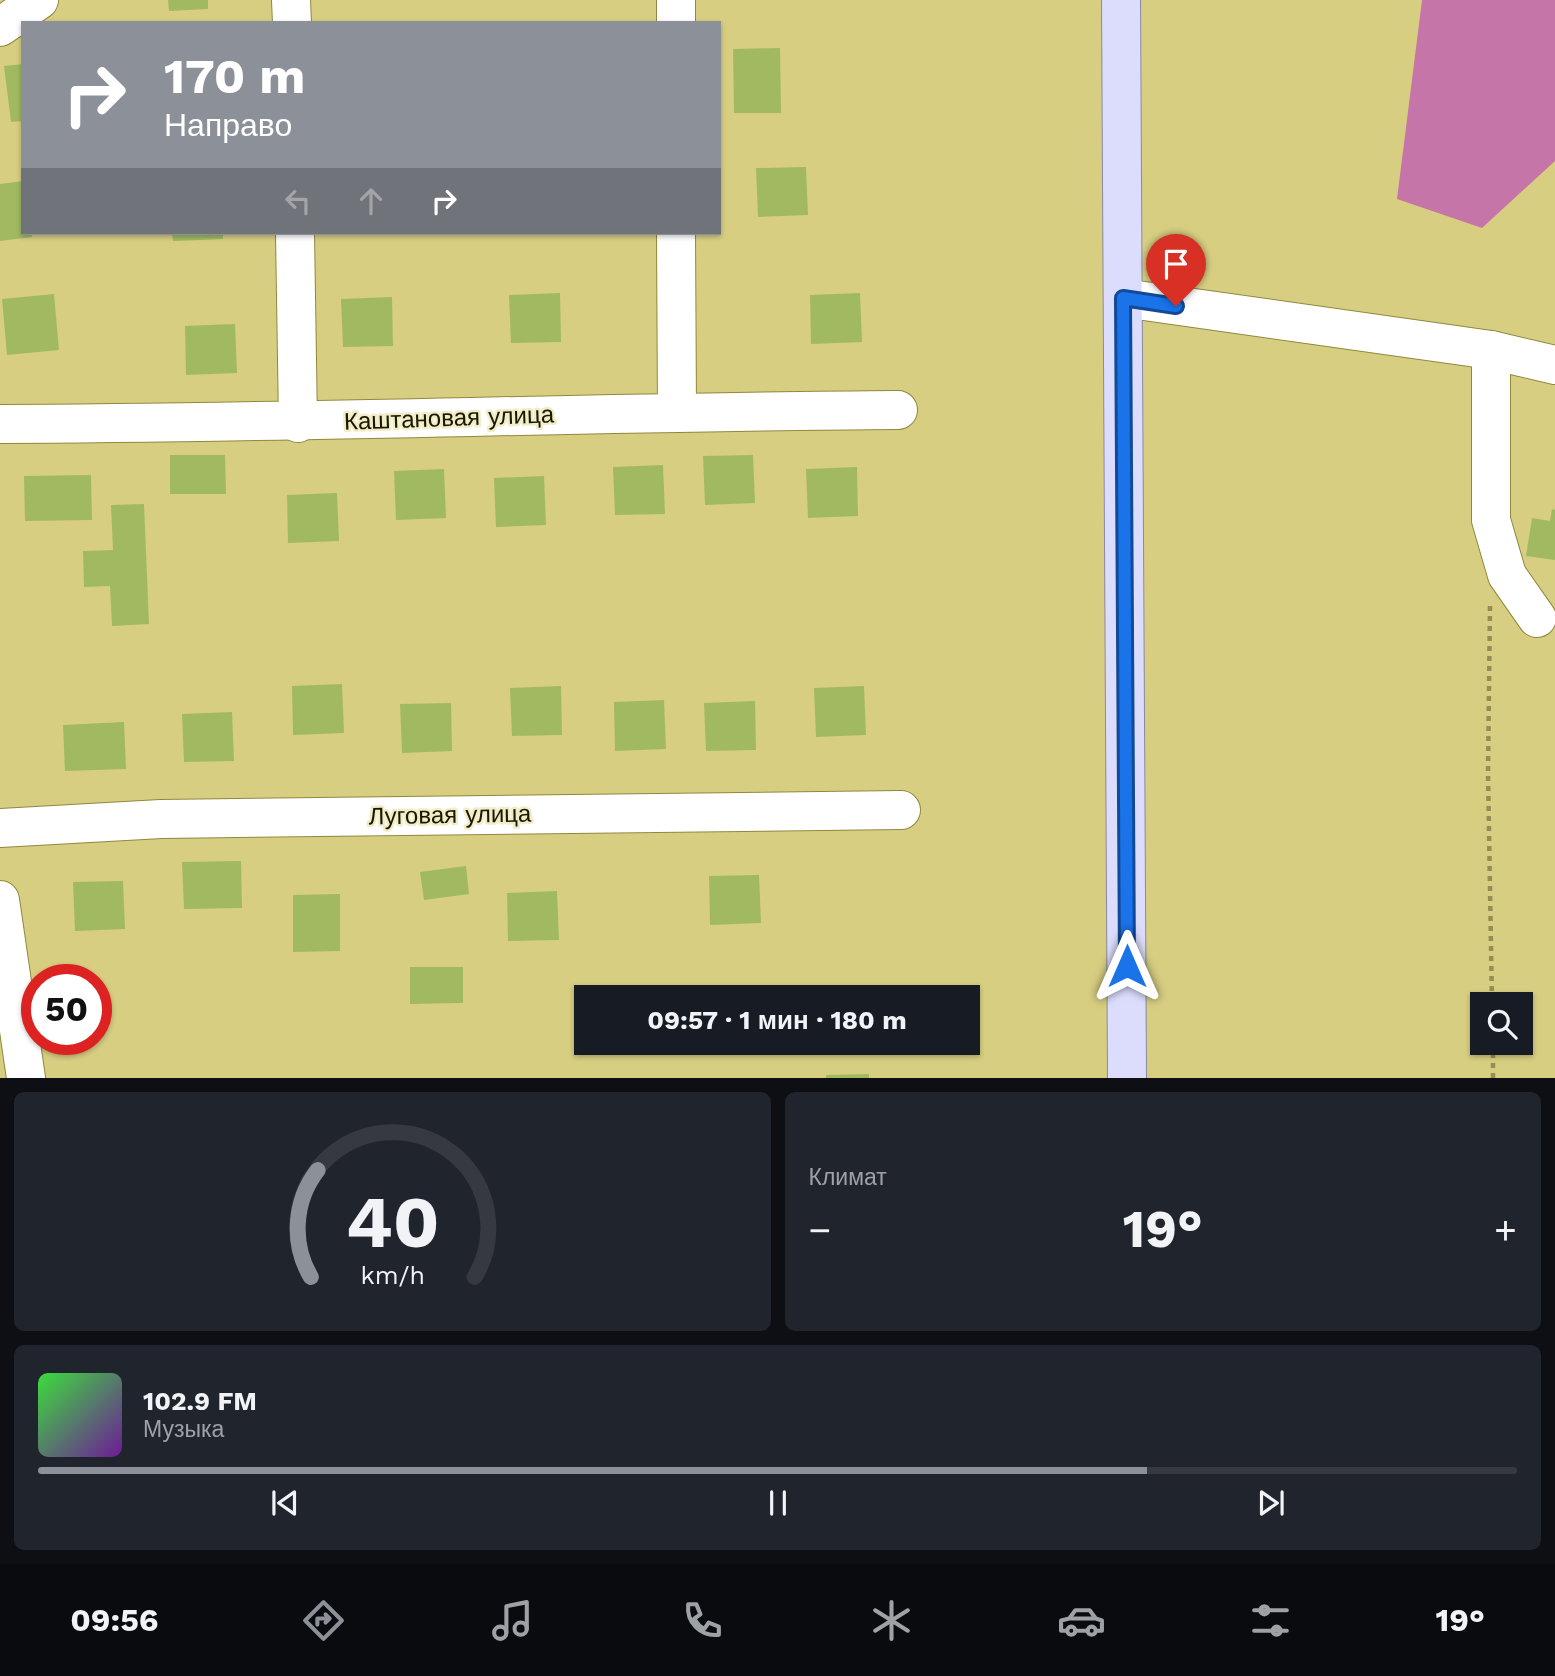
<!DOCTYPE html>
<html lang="ru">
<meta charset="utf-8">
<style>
:root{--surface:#171b24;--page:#20242c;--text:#f1f3f6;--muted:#9ea1a6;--line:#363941;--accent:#8c9099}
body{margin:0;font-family:"Work Sans",sans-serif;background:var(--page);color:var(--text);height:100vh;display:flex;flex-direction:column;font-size:26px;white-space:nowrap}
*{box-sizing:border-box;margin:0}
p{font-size:23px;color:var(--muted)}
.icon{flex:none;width:38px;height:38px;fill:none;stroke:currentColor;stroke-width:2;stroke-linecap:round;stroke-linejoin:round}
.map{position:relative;height:1078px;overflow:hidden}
.side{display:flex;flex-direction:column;gap:14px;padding:14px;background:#0d0f14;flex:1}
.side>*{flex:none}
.guide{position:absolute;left:21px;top:21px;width:700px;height:214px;border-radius:0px;box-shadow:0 2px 5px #0004;background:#8c9099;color:#fff;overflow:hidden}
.tools{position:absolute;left:1470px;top:992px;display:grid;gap:14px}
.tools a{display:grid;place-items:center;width:63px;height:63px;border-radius:0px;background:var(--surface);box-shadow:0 2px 5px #0004;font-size:35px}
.speed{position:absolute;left:21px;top:964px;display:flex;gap:14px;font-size:35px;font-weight:700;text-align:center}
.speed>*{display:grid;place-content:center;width:91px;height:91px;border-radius:50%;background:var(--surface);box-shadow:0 2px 5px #0004;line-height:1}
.speed .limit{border:10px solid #d22;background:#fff;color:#111}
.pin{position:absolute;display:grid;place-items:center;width:60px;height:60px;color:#fff;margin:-72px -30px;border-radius:50% 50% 50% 0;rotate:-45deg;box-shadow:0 0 7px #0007}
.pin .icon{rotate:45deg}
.me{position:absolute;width:77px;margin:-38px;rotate:0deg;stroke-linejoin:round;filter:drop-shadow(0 0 5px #0008)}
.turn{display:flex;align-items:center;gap:24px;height:147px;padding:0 28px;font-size:32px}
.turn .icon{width:91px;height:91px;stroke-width:2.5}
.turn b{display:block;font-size:49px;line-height:60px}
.lanes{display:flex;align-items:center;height:66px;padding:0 28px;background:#0003;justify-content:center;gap:35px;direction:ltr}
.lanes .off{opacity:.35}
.big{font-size:52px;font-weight:700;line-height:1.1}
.side .tile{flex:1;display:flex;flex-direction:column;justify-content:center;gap:10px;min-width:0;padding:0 24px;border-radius:10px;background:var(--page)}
.side .dial{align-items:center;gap:0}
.dial svg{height:182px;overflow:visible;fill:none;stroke:var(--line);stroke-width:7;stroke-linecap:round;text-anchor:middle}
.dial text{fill:var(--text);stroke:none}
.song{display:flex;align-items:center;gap:21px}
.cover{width:84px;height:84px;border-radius:10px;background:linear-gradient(135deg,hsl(120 70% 55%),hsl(280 70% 35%))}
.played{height:7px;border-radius:4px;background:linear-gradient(90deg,var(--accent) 75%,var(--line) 75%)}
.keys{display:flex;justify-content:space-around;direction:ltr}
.heat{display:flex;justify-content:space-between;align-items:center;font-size:38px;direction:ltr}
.side .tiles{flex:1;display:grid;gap:14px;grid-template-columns:1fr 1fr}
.tile:last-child{grid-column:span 2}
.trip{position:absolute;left:574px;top:985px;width:406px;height:70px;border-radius:0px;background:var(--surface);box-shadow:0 2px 5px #0004;font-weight:700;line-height:70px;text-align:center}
.tab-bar{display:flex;height:112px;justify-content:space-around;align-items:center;background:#090b0e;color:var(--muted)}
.tab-bar .icon{width:49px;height:49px}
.tab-bar .on{color:var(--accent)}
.tab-bar b{font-size:32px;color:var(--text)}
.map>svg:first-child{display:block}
.forest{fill:#c575a8}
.building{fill:#a1ba61}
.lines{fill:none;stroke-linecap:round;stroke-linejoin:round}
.minor-casing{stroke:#91883d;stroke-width:40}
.major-casing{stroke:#8989a3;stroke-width:40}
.path{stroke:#958d54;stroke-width:4.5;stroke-dasharray:5 5;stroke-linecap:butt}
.minor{stroke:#fff;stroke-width:38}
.major{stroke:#dcddfd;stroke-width:38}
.route-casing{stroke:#114b97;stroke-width:18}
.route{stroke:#1a73e8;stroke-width:12}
.labels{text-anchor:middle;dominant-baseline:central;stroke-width:5;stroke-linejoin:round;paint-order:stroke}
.street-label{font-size:24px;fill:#1b1700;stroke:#f1edc8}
</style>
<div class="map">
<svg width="1555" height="1078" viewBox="0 0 1555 1078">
<rect width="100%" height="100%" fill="#d7ce82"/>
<path class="forest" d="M 1422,0 L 1555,0 L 1555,161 L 1482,228 L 1397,199 Z"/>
<g class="building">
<path d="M 168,0 L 208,0 L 208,9 L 169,11 Z"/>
<path d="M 780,48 L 781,113 L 734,113 L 733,49 Z"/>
<path d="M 23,64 L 23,121 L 11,122 L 4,66 Z"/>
<path d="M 806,167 L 808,215 L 758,217 L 756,168 Z"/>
<path d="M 23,181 L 23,233 L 32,233 L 32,237 L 0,241 L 0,184 Z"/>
<path d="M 172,233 L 223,233 L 223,239 L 173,241 Z"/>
<path d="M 560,293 L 561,342 L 511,343 L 509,295 Z"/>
<path d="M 860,293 L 862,342 L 811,344 L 810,295 Z"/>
<path d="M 54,294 L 59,350 L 7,355 L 2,299 Z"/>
<path d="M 392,297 L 393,346 L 343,347 L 341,299 Z"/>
<path d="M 235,324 L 237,373 L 186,375 L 185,326 Z"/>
<path d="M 170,455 L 225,455 L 226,494 L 170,494 Z"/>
<path d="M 753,455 L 755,503 L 705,505 L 703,456 Z"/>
<path d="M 663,465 L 665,514 L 615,515 L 613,467 Z"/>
<path d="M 857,467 L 858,516 L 808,518 L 806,469 Z"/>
<path d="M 444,469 L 446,518 L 396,520 L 394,471 Z"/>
<path d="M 91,475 L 92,520 L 25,521 L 24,476 Z"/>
<path d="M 544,476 L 546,525 L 496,527 L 494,478 Z"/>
<path d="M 337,493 L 339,541 L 288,543 L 287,495 Z"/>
<path d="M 144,504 L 149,624 L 112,626 L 110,586 L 84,587 L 83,551 L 113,550 L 111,505 Z"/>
<path d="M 1552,509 L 1555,510 L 1555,560 L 1526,556 L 1532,518 L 1550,521 Z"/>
<path d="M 342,684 L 344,733 L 293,735 L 292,686 Z"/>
<path d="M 561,686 L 562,735 L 512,736 L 510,688 Z"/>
<path d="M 864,686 L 866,735 L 816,737 L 814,688 Z"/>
<path d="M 664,700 L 666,749 L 615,751 L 614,702 Z"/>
<path d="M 755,701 L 756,750 L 706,751 L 704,703 Z"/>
<path d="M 451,703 L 452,751 L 402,753 L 400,704 Z"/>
<path d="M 232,712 L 234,761 L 184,762 L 182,714 Z"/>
<path d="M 124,722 L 126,769 L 65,771 L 63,725 Z"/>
<path d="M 241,861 L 242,908 L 184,909 L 182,862 Z"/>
<path d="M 466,866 L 469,894 L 424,900 L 420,872 Z"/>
<path d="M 759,875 L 761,923 L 710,925 L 709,876 Z"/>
<path d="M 123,881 L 125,929 L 75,931 L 73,882 Z"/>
<path d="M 557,891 L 559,940 L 508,941 L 507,893 Z"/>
<path d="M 340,894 L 340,951 L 293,952 L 293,895 Z"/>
<path d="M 410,967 L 463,967 L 463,1003 L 410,1004 Z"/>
<path d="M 869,1074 L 869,1078 L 826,1078 L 826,1075 Z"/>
</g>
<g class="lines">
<g class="minor-casing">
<g id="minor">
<path d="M 291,0 L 292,23"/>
<path d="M 676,0 L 676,23"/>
<path d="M 0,27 L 39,0"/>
<path d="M 295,233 L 298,423"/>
<path d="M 676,233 L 677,412"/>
<path d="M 1123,298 L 1491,350 L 1555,365"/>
<path d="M 1491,350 L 1491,520 L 1507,575 L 1537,618"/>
<path d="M 0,424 C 299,423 598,412 898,410"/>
<path d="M 0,828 L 161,819 L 901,810"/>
<path d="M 0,900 L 26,1078"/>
</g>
</g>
<g class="major-casing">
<path id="major" d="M 1121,0 L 1127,1078"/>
</g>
<g class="path">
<path d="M 1490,606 L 1488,772 L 1492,1004"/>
<path d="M 1493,1043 L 1493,1078"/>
</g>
<use href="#minor" class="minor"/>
<use href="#major" class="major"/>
</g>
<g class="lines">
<g class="route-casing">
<path id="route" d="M 1127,966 L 1123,298 L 1176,306"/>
</g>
<use href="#route" class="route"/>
</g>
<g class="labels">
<g class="street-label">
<text transform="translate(449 418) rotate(-2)">Каштановая улица</text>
<text transform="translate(450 815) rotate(-1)">Луговая улица</text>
</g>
</g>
</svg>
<div class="tools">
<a><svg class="icon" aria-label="search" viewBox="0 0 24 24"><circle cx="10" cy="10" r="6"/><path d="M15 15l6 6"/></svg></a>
</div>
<div class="speed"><div class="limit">50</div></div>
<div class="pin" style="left:1176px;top:306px;background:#d93025"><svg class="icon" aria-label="arrive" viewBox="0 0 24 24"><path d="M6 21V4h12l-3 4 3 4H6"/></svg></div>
<svg class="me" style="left:1127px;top:966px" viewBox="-20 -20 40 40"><path d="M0-17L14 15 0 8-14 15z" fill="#1a73e8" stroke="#fff" stroke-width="4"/></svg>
<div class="trip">09:57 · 1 мин · 180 m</div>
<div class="guide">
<div class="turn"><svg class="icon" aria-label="right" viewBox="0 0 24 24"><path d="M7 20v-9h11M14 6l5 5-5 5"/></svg><div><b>170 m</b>Направо</div></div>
<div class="lanes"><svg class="icon off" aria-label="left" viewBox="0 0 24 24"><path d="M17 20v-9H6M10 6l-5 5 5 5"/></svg><svg class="icon off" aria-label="ahead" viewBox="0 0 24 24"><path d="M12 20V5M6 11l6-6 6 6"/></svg><svg class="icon" aria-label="right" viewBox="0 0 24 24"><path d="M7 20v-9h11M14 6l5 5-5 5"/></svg></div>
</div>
</div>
<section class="side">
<div class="tiles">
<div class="tile dial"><svg viewBox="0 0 100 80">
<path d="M14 69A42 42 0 1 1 86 69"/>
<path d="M14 69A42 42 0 0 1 17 22" stroke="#8c9099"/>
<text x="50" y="56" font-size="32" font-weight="700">40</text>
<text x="50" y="72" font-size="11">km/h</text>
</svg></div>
<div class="tile"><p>Климат</p>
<div class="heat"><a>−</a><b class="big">19°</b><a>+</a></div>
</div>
<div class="tile">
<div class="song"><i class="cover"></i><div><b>102.9 FM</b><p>Музыка</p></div></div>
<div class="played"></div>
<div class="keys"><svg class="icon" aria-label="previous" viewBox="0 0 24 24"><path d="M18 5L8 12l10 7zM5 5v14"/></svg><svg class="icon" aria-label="pause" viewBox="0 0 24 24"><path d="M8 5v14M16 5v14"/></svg><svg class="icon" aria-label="next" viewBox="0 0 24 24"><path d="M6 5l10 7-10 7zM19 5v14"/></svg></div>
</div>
</div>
</section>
<nav class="tab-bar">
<b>09:56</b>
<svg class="icon on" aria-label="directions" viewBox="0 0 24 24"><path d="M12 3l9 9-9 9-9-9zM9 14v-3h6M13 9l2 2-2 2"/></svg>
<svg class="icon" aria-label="music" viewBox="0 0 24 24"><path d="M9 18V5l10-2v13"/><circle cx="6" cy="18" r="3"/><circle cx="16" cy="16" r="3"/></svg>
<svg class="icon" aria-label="phone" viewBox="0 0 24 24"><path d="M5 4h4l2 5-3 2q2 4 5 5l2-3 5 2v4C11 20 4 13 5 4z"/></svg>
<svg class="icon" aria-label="climate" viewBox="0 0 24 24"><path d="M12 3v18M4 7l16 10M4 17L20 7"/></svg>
<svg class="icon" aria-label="car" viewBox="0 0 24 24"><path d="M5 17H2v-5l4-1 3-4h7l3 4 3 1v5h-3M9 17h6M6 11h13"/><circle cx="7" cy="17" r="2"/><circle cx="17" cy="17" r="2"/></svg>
<svg class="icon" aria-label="filters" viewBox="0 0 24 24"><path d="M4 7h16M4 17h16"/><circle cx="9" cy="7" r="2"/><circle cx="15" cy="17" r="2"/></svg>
<b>19°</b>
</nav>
